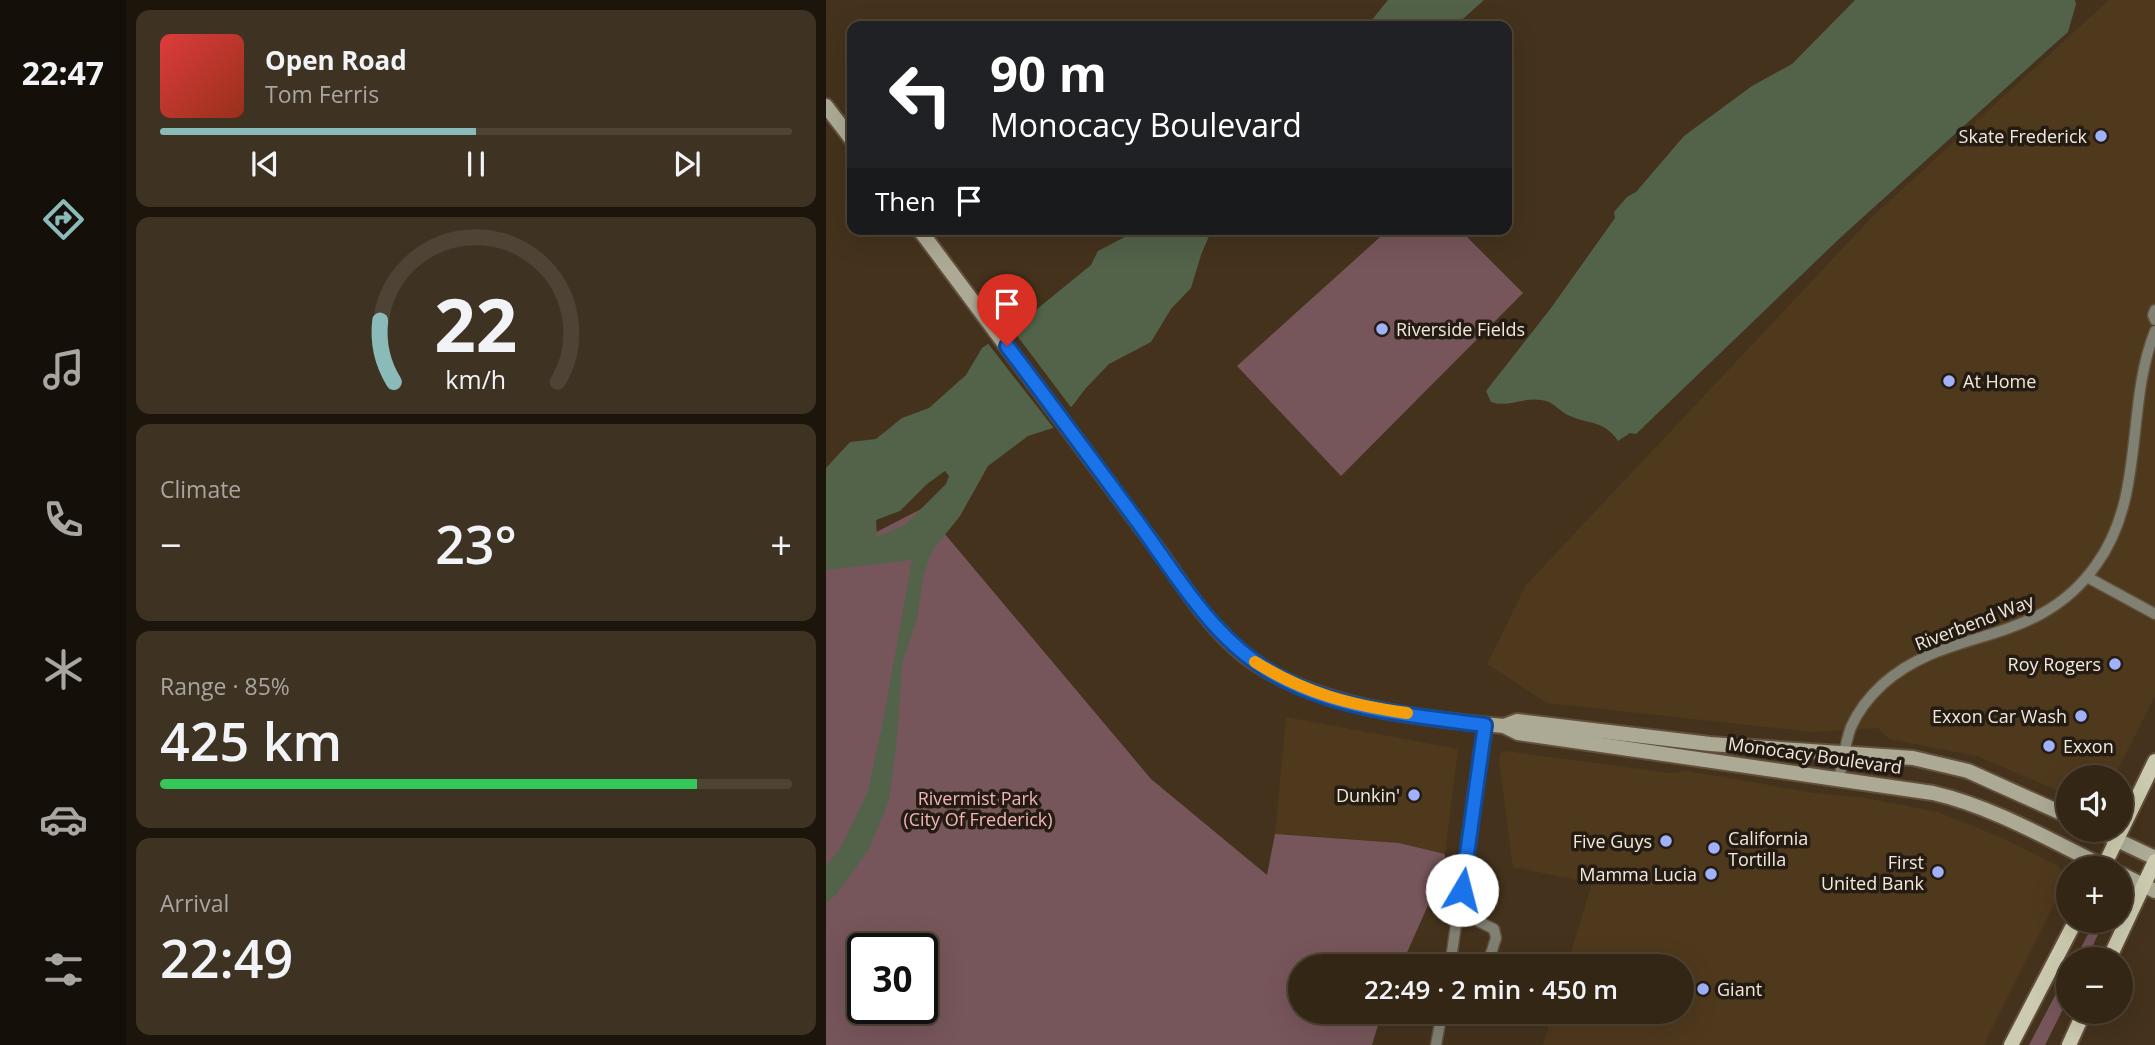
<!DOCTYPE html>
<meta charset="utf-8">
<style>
:root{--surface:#332615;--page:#3e3222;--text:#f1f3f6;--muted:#a9a5a0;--line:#4e4334;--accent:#8bbbb9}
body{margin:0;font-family:"Open Sans",sans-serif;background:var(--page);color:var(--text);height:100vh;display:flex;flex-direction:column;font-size:26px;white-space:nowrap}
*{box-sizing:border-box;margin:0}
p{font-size:23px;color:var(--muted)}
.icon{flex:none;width:38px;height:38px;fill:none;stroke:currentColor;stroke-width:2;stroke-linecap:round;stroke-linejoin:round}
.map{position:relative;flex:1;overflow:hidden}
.sheet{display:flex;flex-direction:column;gap:10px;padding:10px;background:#1c150c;width:700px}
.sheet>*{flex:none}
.top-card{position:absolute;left:21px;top:21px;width:665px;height:214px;border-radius:14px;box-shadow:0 7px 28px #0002,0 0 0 2px var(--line);background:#202124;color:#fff;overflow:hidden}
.tools{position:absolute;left:1230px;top:765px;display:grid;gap:14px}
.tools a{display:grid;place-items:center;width:77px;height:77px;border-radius:50%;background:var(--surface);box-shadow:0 7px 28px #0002,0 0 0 2px var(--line);font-size:35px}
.speed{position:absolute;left:21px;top:933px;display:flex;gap:14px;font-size:35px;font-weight:700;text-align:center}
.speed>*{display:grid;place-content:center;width:91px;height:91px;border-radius:50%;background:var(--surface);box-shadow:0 7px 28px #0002,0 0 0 2px var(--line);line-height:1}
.speed .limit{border:4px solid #111;border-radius:10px;background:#fff;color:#111}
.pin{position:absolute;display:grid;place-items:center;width:60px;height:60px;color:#fff;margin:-72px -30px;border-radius:50% 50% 50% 0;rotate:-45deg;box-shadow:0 0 7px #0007}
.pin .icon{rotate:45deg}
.me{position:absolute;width:77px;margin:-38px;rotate:8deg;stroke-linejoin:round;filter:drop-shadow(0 0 5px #0008)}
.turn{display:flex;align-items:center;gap:24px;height:147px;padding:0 28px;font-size:32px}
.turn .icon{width:91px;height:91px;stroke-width:2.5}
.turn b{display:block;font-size:49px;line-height:60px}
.then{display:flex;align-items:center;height:66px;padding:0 28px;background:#0003;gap:14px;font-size:26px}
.big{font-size:52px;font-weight:600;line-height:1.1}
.sheet .widget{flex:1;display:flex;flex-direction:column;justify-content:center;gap:10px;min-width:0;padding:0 24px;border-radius:14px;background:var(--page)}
.sheet .dial{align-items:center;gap:0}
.dial svg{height:182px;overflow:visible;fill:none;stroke:var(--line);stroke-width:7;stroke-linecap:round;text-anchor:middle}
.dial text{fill:var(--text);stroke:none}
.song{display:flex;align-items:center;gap:21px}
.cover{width:84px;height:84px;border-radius:10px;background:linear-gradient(135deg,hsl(0 70% 55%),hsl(10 70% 35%))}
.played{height:7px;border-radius:4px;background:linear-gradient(90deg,var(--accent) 50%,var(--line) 50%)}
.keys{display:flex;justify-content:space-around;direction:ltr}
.heat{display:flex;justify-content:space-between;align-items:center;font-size:38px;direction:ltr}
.charge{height:10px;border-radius:5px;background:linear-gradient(90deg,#34c759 85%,var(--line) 0)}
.trip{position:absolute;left:462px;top:954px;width:406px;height:70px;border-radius:35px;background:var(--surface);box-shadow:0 7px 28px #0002,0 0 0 2px var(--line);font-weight:600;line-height:70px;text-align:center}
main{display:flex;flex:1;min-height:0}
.tabs{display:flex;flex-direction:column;width:126px;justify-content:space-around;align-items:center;background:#140f08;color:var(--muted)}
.tabs .icon{width:49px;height:49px}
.tabs .on{color:var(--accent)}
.tabs b{font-size:32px;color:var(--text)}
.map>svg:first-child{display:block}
.built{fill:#4f391d}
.green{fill:#77565b;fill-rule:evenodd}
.water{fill:#52634a;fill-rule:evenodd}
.pier{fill:#44321c}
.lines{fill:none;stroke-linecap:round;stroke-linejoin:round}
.minor-casing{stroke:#604f3b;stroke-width:13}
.secondary-casing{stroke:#604f3b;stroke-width:18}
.primary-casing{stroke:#604f3b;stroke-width:18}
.minor{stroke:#818173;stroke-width:10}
.secondary{stroke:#acaa95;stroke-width:14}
.primary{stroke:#cdcbaf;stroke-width:14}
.route-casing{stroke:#114b97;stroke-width:18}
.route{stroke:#1a73e8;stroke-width:12}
.slow{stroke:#f59e0b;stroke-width:12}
.poi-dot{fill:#a1b2fd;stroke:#241c12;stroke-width:2.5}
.labels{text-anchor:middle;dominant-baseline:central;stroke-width:7;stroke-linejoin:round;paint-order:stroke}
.poi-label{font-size:18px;fill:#f3e8db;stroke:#241c12;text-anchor:end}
.street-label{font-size:18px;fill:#f3e8db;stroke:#241c12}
.park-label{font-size:18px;fill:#f2b3bc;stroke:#241c12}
</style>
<main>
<nav class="tabs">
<b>22:47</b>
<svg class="icon on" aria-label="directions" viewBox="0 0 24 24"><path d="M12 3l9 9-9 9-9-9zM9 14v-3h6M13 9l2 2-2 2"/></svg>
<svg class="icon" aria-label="music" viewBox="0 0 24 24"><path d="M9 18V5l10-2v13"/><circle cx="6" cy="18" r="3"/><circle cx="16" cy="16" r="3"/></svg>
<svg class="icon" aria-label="phone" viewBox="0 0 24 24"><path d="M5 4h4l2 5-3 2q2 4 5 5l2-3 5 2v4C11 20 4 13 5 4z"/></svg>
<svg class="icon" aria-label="climate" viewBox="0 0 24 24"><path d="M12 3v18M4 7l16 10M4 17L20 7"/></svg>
<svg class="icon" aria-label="car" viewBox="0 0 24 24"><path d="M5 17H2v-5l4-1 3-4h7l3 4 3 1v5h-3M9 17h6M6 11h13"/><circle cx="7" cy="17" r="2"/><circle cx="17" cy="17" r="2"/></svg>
<svg class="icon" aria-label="filters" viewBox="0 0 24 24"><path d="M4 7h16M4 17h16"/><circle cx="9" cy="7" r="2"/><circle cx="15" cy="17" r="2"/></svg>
</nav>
<section class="sheet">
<div class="widget">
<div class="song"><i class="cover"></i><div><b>Open Road</b><p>Tom Ferris</p></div></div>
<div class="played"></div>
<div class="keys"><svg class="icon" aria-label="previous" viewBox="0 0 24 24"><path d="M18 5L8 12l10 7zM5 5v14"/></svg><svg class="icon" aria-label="pause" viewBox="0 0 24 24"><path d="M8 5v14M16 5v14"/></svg><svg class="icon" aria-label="next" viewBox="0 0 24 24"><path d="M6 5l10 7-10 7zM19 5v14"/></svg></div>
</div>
<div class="widget dial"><svg viewBox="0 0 100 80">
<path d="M14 69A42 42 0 1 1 86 69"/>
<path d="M14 69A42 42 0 0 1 8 42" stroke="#8bbbb9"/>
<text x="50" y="56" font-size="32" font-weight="700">22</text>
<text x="50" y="72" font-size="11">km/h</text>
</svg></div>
<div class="widget"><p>Climate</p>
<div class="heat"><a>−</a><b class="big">23°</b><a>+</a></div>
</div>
<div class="widget"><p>Range · 85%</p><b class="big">425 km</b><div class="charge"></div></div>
<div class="widget"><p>Arrival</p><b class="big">22:49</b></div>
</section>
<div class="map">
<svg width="1329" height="1045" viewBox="0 0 1329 1045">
<rect width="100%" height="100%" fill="#44321c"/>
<g class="built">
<path d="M 1283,0 L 1329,0 L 1329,696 L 1288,777 L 1242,777 L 1242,795 L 1151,756 L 1063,739 L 1052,728 L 987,732 L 721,703 L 661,664 L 700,585 L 1048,215 Z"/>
<path d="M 460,717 L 632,749 L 619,854 L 573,843 L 449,834 Z"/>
<path d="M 680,751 L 845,773 L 862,771 L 988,793 L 1034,797 L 1112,812 L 1172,836 L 1232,866 L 1241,878 L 1158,1045 L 717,1045 L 727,1012 L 856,1012 L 856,966 L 741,966 L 766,883 L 687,867 L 673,760 L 675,753 Z"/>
</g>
<g class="green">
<path d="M 563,229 L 633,229 L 697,293 L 515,476 L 411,366 Z"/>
<path d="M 97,508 L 325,779 L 441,875 L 449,834 L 573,843 L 619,854 L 619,867 L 575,966 L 474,966 L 474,1012 L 556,1012 L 546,1045 L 0,1045 L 0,558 ZM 37,948 L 96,948 L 96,1008 L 37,1008 Z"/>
<path d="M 1269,921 L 1278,921 L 1261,959 L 1249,959 Z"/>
<path d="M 1242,971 L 1242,999 L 1219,1045 L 1203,1045 Z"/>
</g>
<g class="water">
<path d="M 562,0 L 658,0 L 629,26 L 541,26 Z"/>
<path d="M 1029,0 L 1249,0 L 1250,4 L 1242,32 L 1235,38 L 1014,238 L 810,434 L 804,433 L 792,441 C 778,420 764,425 744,416 C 732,411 728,401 715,400 C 698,397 682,408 665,402 L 660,391 L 725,308 L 789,218 L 788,212 L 801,197 L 810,192 L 858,136 L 926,86 L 966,64 Z"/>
<path d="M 314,229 L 386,229 L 375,255 L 365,288 L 345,309 L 325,342 L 283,364 L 260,388 L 230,427 L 202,436 L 162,466 L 134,516 L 106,551 L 97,578 L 91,619 L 76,663 L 72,729 L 63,801 L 43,849 L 10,895 L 0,903 L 0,867 L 16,845 L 42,791 L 58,716 L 86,560 L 0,570 L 0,468 L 24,442 L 50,439 L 76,418 L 103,408 L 140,375 L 156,348 L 200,318 L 265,265 L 272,251 ZM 119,471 L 123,476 L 120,484 L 79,525 L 51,537 L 50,520 L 74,511 L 101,484 Z"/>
</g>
<path class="pier" d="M 183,325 L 247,410 L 230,431 L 160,341 Z"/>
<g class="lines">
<g class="minor-casing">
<g id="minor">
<path d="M 1329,310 L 1327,315 L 1329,320"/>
<path d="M 1261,577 L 1329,614"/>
<path d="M 1013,778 C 1017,761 1019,743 1025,727 C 1032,711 1044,696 1057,684 C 1106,641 1161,643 1215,614 C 1237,602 1256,585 1270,565 C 1320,497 1299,406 1329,331"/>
<path d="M 633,912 L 668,929 L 670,938 L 661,966"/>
<path d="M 624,966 L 659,725"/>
<path d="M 633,1012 L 645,1014 L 646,1012"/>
<path d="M 610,1045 L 616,1012"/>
</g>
</g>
<g class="secondary-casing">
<g id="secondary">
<path d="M 0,106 L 26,140"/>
<path d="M 93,229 L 338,558 C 362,593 385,629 419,656 C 486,707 596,719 678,726 L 692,733 L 1107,793 C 1168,807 1225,841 1281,868"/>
<path d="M 678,726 L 691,721 L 884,744 L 1087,758 L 1142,771 L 1242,816"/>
<path d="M 1270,830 L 1329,858"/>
<path d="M 1295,874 L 1329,891"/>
</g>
</g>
<g class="primary-casing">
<g id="primary">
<path d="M 1277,868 L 1329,761"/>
<path d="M 1283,959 L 1329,861"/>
<path d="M 1185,1045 L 1250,920"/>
<path d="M 1243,1045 L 1258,1012"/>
</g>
</g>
<use href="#minor" class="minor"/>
<use href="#secondary" class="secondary"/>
<use href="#primary" class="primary"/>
</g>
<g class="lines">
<g class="route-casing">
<path id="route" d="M 181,346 C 225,404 268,463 311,521 C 354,580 390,645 457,679 C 518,711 592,716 659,725 L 636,890"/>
</g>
<use href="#route" class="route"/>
<path class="slow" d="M 429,662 C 479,693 523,705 581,713"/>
</g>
<g class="poi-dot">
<circle cx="1275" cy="136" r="7"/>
<circle cx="556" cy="329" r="7"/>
<circle cx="1123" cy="381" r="7"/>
<circle cx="1289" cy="664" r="7"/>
<circle cx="1255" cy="716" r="7"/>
<circle cx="1223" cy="746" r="7"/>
<circle cx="588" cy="795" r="7"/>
<circle cx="840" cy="841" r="7"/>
<circle cx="888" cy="848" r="7"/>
<circle cx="1112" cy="872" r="7"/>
<circle cx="885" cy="874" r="7"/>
<circle cx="877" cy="989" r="7"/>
</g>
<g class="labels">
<g class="poi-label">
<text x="1261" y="136">Skate Frederick</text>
<text x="570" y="329" text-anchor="start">Riverside Fields</text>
<text x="1137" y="381" text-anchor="start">At Home</text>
<text x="1275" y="664">Roy Rogers</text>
<text x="1241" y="716">Exxon Car Wash</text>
<text x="1237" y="746" text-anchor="start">Exxon</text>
<text x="574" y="795">Dunkin'</text>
<text x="902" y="838" text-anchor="start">California<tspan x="902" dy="21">Tortilla</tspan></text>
<text x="826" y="841">Five Guys</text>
<text x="1098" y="862">First<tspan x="1098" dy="21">United Bank</tspan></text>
<text x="871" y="874">Mamma Lucia</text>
<text x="891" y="989" text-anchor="start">Giant</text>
</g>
<g class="street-label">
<text transform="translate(1148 622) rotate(-21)">Riverbend Way</text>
<text transform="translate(989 755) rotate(8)">Monocacy Boulevard</text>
</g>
<g class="park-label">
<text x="152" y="798">Rivermist Park<tspan x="152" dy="21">(City Of Frederick)</tspan></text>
</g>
</g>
</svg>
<div class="tools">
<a><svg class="icon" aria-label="sound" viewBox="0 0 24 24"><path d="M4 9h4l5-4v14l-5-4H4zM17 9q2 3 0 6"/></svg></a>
<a>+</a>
<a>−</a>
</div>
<div class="speed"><div class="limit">30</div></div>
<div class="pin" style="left:181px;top:346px;background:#d93025"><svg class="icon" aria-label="arrive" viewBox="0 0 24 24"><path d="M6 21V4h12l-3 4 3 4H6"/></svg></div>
<svg class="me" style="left:636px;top:890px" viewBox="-20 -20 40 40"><circle r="19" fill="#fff"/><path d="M0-13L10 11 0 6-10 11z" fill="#1a73e8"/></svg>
<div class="trip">22:49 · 2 min · 450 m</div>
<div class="top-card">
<div class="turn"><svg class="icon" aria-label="left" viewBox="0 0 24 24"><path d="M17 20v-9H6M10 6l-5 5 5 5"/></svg><div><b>90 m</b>Monocacy Boulevard</div></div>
<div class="then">Then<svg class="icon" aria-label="arrive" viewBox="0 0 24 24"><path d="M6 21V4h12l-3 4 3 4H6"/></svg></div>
</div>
</div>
</main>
